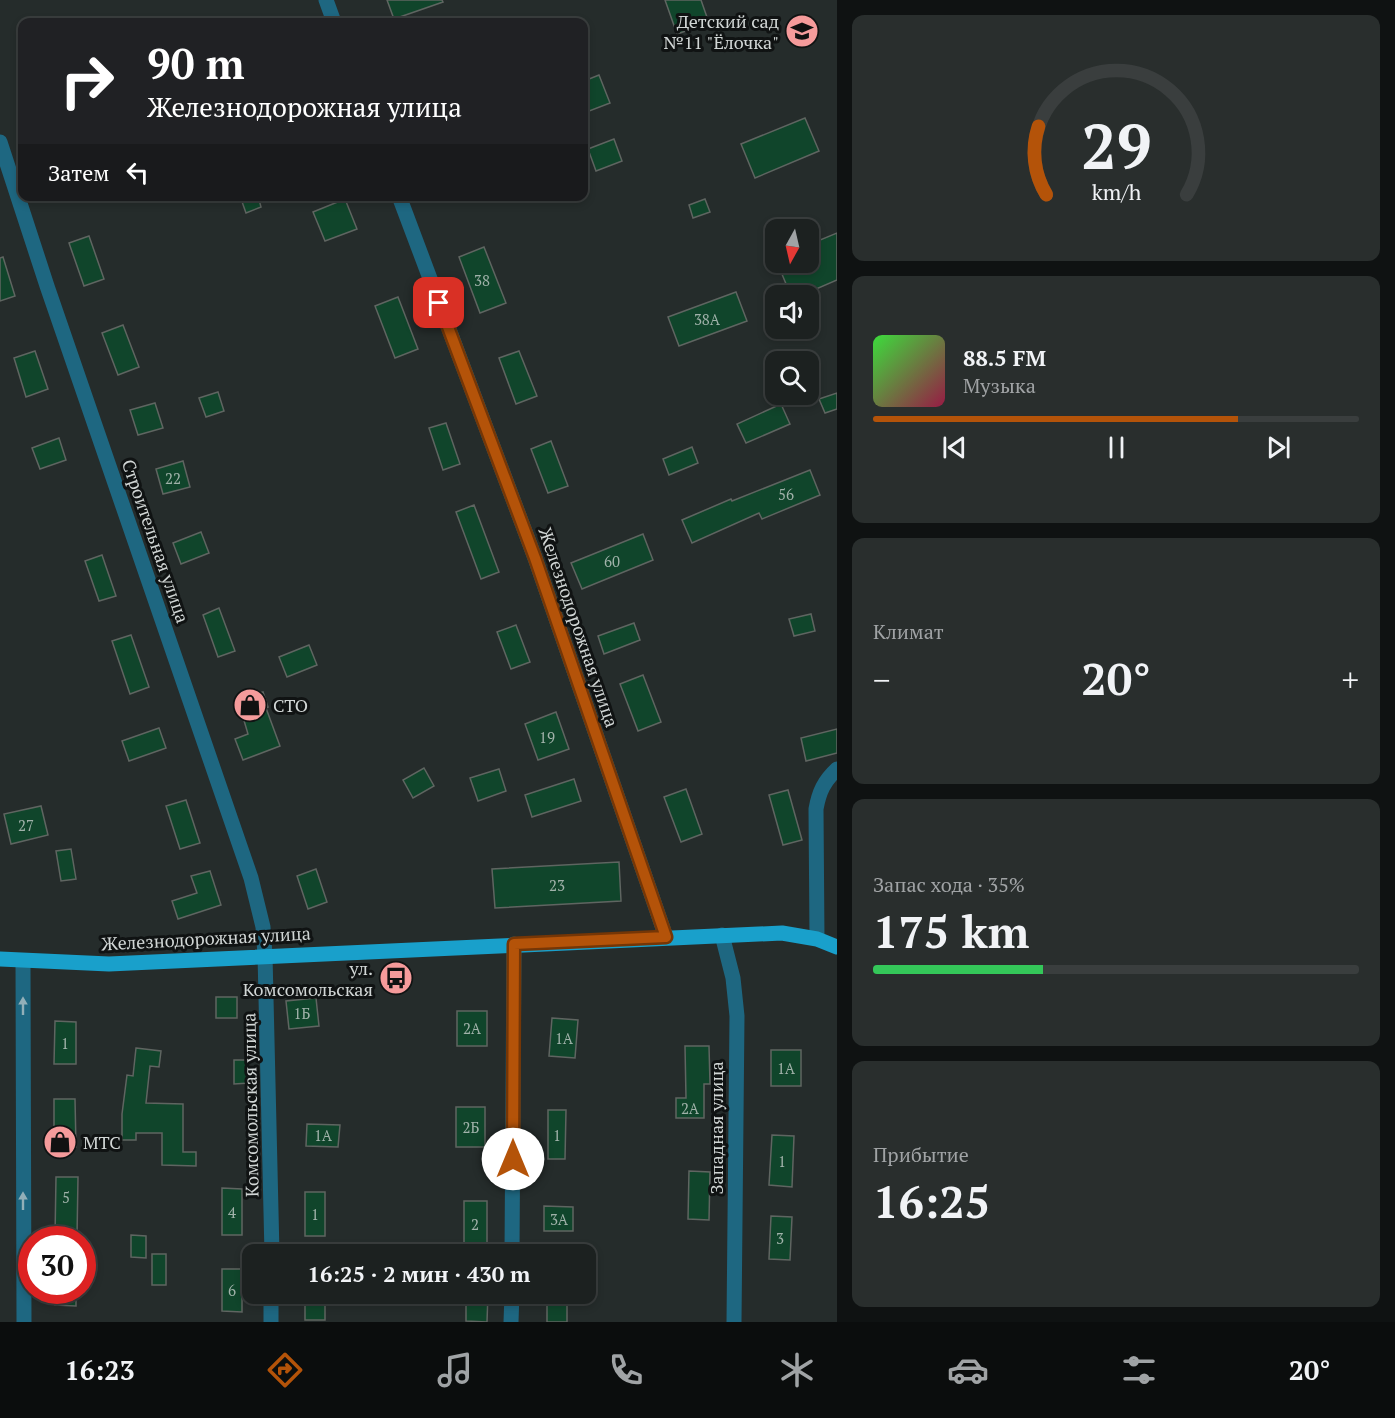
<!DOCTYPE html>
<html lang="ru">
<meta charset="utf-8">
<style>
:root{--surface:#1c2120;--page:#292e2d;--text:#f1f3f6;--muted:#a0a3a5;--line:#3a3e3e;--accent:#b45309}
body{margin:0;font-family:"PT Serif",serif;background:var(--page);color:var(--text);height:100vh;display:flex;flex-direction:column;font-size:22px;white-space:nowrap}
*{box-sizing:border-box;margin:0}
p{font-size:20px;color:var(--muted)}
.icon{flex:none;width:33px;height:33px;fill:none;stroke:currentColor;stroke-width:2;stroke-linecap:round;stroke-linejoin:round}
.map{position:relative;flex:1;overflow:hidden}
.details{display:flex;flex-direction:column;gap:15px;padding:15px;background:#0f1212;width:558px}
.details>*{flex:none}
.guide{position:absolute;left:18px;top:18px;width:570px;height:183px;border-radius:12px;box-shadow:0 3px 9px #0003,0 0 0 2px var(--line);background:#202124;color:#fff;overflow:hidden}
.needle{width:39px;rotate:188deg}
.fabs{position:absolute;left:765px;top:219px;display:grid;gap:12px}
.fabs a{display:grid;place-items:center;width:54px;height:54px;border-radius:12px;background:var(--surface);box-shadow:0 3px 9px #0003,0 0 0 2px var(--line);font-size:30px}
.speed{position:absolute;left:18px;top:1226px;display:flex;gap:12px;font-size:30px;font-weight:700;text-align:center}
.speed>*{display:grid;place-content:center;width:78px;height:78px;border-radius:50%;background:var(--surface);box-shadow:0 3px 9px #0003,0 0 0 2px var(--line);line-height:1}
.speed .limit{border:9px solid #d22;background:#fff;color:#111}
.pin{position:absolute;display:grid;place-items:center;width:51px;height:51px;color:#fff;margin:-26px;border-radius:12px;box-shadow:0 3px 9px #0006}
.me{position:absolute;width:66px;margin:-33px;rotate:0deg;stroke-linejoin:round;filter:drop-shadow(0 0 4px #0008)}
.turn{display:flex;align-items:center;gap:21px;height:126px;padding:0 30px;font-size:27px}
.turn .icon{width:78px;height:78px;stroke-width:2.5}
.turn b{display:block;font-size:42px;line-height:51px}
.then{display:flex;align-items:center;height:57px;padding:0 30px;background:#0003;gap:12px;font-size:22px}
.big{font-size:45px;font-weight:700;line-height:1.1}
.details .card{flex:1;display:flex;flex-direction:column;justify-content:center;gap:9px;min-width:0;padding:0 21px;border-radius:12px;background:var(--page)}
.details .dial{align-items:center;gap:0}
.dial svg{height:156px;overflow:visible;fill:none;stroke:var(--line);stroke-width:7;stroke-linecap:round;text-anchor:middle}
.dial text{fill:var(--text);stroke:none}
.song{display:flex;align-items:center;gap:18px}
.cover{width:72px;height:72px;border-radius:9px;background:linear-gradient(135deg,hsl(120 70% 55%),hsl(340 70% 35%))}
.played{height:6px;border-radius:3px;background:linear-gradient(90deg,var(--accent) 75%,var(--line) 75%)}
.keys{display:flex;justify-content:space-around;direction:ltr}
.heat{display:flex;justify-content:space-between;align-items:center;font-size:33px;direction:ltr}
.charge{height:9px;border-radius:4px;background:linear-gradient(90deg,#34c759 35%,var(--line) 0)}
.trip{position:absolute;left:242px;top:1244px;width:354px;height:60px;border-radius:12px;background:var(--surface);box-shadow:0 3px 9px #0003,0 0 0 2px var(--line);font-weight:700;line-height:60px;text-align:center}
.tabs{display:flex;height:96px;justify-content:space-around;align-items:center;background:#0b0d0d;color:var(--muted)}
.tabs .icon{width:42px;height:42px}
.tabs .selected{color:var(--accent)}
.tabs b{font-size:27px;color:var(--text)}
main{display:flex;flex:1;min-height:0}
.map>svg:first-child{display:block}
.building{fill:#10452b;stroke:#5f6561;stroke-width:1.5}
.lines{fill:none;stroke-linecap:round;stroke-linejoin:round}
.minor{stroke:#1e6781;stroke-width:15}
.major{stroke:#19a0cb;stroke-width:15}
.oneway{fill:#92afb8}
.route-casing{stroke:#753606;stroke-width:15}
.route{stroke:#b45309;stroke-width:10}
.labels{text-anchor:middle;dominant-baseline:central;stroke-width:6;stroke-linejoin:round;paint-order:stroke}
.number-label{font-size:15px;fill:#a1b2aa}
.poi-label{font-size:18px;fill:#d1d6d5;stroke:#101313;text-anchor:end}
.street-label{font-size:18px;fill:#d1d6d5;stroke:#101313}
</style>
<main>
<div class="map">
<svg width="837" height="1322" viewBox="0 0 837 1322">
<rect width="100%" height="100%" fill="#252c2b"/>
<g class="building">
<path d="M 387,0 L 442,0 L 443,2 L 394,19 Z"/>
<path d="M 665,0 L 701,0 L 709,23 L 677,34 Z"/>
<path d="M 599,75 L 610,103 L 584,113 L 584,81 Z"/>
<path d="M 805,118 L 819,151 L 755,178 L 741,144 Z"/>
<path d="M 614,139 L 622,161 L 596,171 L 588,149 Z"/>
<path d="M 240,196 L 258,196 L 261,207 L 246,213 Z"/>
<path d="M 345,199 L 357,229 L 325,241 L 313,212 Z"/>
<path d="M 705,199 L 710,212 L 693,218 L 689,205 Z"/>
<path d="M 837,233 L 837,280 L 800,296 L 791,296 L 777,262 L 808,262 L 808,245 Z"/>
<path d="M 89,236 L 104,279 L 84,286 L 69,243 Z"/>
<path d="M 484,247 L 506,303 L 480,313 L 459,257 Z"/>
<path d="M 3,257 L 15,296 L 0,301 L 0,258 Z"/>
<path d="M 736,292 L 747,321 L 679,346 L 668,317 Z"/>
<path d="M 398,297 L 418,349 L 395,358 L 375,306 Z"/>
<path d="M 123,325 L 139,367 L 118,375 L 102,333 Z"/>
<path d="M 35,351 L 48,389 L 26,397 L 14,358 Z"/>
<path d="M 519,351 L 537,396 L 516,404 L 499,358 Z"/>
<path d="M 218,392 L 224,411 L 206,417 L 199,398 Z"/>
<path d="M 837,393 L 837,409 L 825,413 L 819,399 Z"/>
<path d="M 155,403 L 163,428 L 138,435 L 130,410 Z"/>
<path d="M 781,404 L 790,424 L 746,443 L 737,424 Z"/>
<path d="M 446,423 L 460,464 L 443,470 L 429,428 Z"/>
<path d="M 59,438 L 66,460 L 40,469 L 32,448 Z"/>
<path d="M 551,441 L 568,486 L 548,493 L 531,449 Z"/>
<path d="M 692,447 L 698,463 L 669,475 L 663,459 Z"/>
<path d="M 183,461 L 190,487 L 163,494 L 156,469 Z"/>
<path d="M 810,470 L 820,495 L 762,519 L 759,513 L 692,543 L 682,520 L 731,499 L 732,501 Z"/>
<path d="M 474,505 L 499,572 L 481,579 L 456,512 Z"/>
<path d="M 201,532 L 209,553 L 181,564 L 173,543 Z"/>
<path d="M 643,534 L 653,560 L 582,589 L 571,563 Z"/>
<path d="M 102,555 L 116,596 L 99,601 L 85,561 Z"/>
<path d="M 219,608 L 235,651 L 218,657 L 203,615 Z"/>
<path d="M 811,614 L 815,631 L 794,636 L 789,619 Z"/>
<path d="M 634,623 L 640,640 L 604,654 L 598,636 Z"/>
<path d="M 516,625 L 530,662 L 511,669 L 497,632 Z"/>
<path d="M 131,635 L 149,687 L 130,694 L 112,641 Z"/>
<path d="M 309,645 L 317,665 L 287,677 L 279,657 Z"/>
<path d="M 643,675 L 661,722 L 638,731 L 620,684 Z"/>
<path d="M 263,692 L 268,707 L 266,708 L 280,746 L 243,760 L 235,739 L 248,734 L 238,700 Z"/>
<path d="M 556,712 L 569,749 L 538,760 L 525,724 Z"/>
<path d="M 159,728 L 166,748 L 129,761 L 122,741 Z"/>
<path d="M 837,729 L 837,753 L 806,761 L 801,738 Z"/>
<path d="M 424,768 L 434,786 L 413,798 L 403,780 Z"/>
<path d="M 499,769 L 506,791 L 478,801 L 470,778 Z"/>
<path d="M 574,779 L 581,801 L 532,817 L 525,795 Z"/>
<path d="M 686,789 L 702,834 L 681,842 L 664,797 Z"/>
<path d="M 788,790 L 802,840 L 783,845 L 769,795 Z"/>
<path d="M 186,800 L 200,843 L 180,849 L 166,806 Z"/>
<path d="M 41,806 L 48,835 L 11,844 L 4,814 Z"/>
<path d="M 71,849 L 76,879 L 61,881 L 56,851 Z"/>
<path d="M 619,862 L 621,901 L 495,908 L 492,869 Z"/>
<path d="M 316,869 L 327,902 L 308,909 L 297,876 Z"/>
<path d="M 210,871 L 221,905 L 178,919 L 172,901 L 197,893 L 191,876 Z"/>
<rect x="216" y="997" width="21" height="21"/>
<path d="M 316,998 L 319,1026 L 289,1029 L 286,1001 Z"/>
<rect x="457" y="1011" width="30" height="35"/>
<path d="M 552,1018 L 578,1020 L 575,1058 L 549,1056 Z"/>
<path d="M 55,1021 L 76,1022 L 76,1064 L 54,1064 Z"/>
<path d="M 685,1046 L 709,1046 L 710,1084 L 704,1084 L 704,1118 L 676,1118 L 676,1098 L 686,1098 Z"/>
<path d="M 136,1048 L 161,1051 L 159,1067 L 150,1066 L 146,1103 L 183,1104 L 183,1152 L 196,1152 L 196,1166 L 162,1165 L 162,1133 L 136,1133 L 136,1140 L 122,1140 L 122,1114 L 127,1075 L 133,1076 Z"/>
<rect x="771" y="1050" width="30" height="36"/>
<path d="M 234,1060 L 249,1060 L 249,1083 L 234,1084 Z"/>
<path d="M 54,1099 L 75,1099 L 76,1147 L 54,1147 Z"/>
<rect x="456" y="1107" width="29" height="40"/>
<path d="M 548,1110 L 566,1110 L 565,1159 L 548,1159 Z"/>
<path d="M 307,1124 L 340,1125 L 338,1147 L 306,1146 Z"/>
<path d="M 772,1135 L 794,1136 L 792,1187 L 769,1185 Z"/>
<path d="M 689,1171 L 710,1172 L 709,1220 L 688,1219 Z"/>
<path d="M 56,1177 L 78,1177 L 77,1237 L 55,1237 Z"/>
<path d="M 222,1188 L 242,1189 L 242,1235 L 222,1235 Z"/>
<rect x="305" y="1192" width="20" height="44"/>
<rect x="464" y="1201" width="23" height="45"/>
<path d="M 544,1206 L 573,1207 L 573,1231 L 544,1231 Z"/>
<path d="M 771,1216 L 792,1217 L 790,1260 L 769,1259 Z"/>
<path d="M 131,1235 L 146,1236 L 146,1258 L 131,1257 Z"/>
<rect x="152" y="1254" width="14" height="31"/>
<path d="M 222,1269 L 242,1269 L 242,1312 L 222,1311 Z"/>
<path d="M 55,1290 L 76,1290 L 76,1306 L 55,1305 Z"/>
<rect x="305" y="1293" width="20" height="27"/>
<path d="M 466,1293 L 488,1293 L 487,1322 L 466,1321 Z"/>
<rect x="547" y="1293" width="20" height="29"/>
</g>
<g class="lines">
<g class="minor">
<path d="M 326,0 L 334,22"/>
<path d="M 0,142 L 47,286 L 251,878 L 263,927 L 265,955 L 272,1254"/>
<path d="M 399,196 L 535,558 L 666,937"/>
<path d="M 722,935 L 733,978 L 737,1016 L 734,1322"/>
<path d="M 817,939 L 816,809 C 819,792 824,781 837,769"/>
<path d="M 23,961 L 24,1322"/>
<path d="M 512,1254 L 514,944"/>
<path d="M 271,1322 L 271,1293"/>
<path d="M 511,1322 L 512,1293"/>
</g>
<path class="major" d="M 0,959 L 109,964 L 782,933 L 817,939 L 837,947"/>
</g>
<defs><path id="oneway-solid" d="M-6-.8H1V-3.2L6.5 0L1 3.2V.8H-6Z" transform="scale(1.5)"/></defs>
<g class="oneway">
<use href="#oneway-solid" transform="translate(23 1006) rotate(-90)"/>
<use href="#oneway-solid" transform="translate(23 1201) rotate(-90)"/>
</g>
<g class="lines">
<g class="route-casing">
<path id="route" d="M 439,303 L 535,558 L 666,937 L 514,944 L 513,1159"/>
</g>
<use href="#route" class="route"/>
</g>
<defs>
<g id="school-disc" transform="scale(1.725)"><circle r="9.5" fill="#f59b9b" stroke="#101313"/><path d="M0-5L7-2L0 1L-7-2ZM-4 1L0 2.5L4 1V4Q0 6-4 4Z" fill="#111"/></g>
<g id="shop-disc" transform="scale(1.725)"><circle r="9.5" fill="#f59b9b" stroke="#101313"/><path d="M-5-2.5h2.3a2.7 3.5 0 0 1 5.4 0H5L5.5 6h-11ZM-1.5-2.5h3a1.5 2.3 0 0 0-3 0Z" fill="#111"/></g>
<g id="bus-disc" transform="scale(1.725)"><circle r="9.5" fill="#f59b9b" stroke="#101313"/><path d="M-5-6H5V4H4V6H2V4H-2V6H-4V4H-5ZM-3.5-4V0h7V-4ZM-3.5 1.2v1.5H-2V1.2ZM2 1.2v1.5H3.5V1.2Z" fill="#111"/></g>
</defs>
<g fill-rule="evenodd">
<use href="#school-disc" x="802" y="31"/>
<use href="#shop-disc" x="250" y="705"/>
<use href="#bus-disc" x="396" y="978"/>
<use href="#shop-disc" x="60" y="1142"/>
</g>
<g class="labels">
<g class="number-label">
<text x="482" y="280">38</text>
<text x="707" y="319">38А</text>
<text x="173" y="478">22</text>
<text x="786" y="494">56</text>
<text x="612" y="561">60</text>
<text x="547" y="737">19</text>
<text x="26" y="825">27</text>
<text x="557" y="885">23</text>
<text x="302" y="1013">1Б</text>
<text x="472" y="1028">2А</text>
<text x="564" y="1038">1А</text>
<text x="65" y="1043">1</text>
<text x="786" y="1068">1А</text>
<text x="690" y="1108">2А</text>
<text x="471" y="1127">2Б</text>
<text x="323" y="1135">1А</text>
<text x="557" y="1135">1</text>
<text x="782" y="1161">1</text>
<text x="66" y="1197">5</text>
<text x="232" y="1212">4</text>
<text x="315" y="1214">1</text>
<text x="559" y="1219">3А</text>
<text x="475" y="1224">2</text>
<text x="780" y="1238">3</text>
<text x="232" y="1290">6</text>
</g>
<g class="poi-label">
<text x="779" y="21">Детский сад<tspan x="779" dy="21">№11 "Ёлочка"</tspan></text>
<text x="273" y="705" text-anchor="start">СТО</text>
<text x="373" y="968">ул.<tspan x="373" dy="21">Комсомольская</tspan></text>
<text x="83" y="1142" text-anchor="start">МТС</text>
</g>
<g class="street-label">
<text transform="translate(156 541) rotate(71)">Строительная улица</text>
<text transform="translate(579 627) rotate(71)">Железнодорожная улица</text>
<text transform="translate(206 938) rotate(-3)">Железнодорожная улица</text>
<text transform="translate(250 1105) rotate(-91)">Комсомольская улица</text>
<text transform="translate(716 1128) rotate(-90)">Западная улица</text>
</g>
</g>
</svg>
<div class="fabs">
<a><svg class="needle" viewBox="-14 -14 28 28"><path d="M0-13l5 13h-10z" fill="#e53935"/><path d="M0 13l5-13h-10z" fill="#a0a3a5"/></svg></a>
<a><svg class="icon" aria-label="sound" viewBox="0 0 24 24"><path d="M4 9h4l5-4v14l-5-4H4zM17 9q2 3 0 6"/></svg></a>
<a><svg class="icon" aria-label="search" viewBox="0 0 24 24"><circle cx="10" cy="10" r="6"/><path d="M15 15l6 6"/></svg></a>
</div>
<div class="speed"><div class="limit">30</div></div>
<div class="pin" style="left:439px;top:303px;background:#d93025"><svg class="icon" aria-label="arrive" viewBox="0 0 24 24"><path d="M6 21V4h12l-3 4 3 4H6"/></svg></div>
<svg class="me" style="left:513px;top:1159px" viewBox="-20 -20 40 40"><circle r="19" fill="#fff"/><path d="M0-13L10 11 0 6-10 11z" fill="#b45309"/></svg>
<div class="trip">16:25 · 2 мин · 430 m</div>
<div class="guide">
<div class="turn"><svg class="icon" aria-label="right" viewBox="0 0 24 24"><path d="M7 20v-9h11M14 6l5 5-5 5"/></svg><div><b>90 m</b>Железнодорожная улица</div></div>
<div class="then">Затем<svg class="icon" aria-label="left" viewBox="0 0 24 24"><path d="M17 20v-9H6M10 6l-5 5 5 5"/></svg></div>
</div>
</div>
<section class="details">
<div class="card dial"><svg viewBox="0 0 100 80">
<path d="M14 69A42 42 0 1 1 86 69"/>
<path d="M14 69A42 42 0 0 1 10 34" stroke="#b45309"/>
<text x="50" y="56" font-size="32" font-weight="700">29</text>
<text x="50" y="72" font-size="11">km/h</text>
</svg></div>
<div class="card">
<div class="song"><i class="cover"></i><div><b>88.5 FM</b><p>Музыка</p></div></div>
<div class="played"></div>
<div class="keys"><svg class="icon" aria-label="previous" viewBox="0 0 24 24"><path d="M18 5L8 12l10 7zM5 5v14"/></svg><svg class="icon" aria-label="pause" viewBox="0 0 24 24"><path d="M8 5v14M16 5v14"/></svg><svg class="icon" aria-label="next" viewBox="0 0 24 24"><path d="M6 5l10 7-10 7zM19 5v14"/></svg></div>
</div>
<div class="card"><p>Климат</p>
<div class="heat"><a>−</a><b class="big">20°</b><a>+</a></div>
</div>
<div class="card"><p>Запас хода · 35%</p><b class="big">175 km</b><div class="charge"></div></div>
<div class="card"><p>Прибытие</p><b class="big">16:25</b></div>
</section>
</main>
<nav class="tabs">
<b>16:23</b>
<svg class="icon selected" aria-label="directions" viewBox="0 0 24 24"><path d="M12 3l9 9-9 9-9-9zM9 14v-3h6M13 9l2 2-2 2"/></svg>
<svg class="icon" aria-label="music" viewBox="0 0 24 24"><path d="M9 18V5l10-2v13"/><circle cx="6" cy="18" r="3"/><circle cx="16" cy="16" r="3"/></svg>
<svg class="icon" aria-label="phone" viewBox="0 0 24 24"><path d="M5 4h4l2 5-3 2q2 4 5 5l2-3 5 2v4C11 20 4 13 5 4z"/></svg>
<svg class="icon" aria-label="climate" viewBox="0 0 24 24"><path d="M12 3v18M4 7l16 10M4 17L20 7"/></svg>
<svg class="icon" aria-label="car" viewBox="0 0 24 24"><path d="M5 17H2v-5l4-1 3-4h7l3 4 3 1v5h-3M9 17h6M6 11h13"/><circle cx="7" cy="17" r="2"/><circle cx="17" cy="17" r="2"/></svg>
<svg class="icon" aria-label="filters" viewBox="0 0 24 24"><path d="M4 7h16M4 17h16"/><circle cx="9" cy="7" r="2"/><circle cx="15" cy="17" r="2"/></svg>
<b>20°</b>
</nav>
